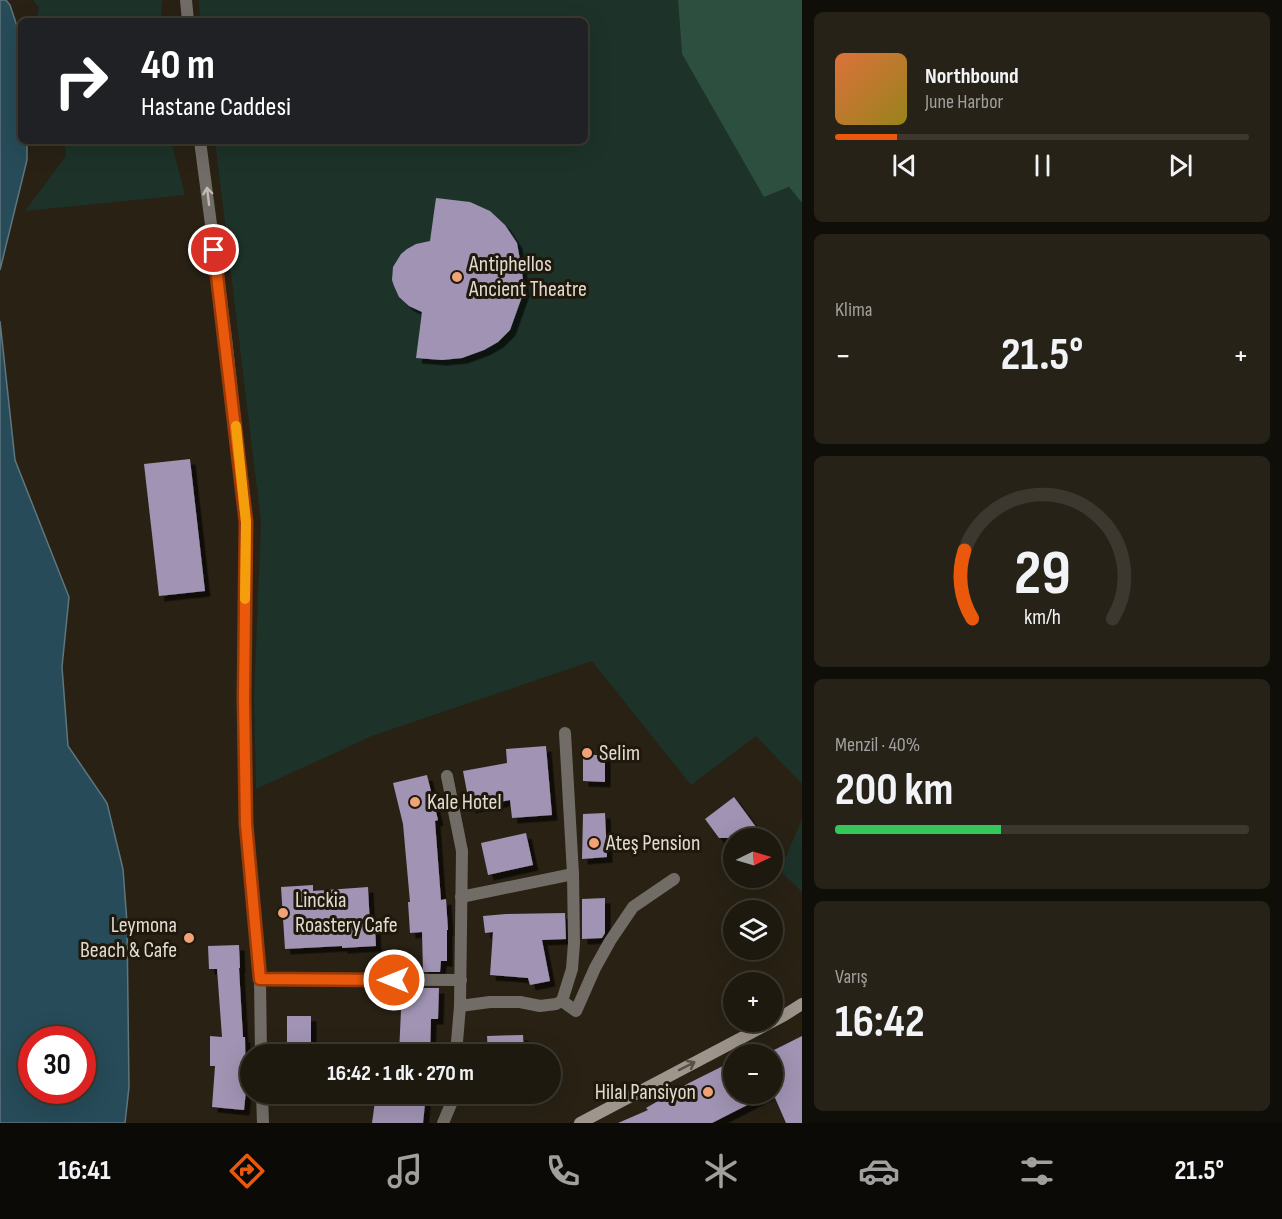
<!DOCTYPE html>
<html lang="tr">
<meta charset="utf-8">
<style>
:root{--surface:#1e190f;--page:#262218;--text:#f1f3f6;--muted:#a1a09e;--line:#3c382f;--accent:#ea580c}
body{margin:0;font-family:"Sofia Sans Condensed",sans-serif;background:var(--page);color:var(--text);height:100vh;display:flex;flex-direction:column;font-size:22px;white-space:nowrap}
*{box-sizing:border-box;margin:0}
p{font-size:20px;color:var(--muted)}
.icon{flex:none;width:33px;height:33px;fill:none;stroke:currentColor;stroke-width:2;stroke-linecap:round;stroke-linejoin:round}
.map{position:relative;flex:1;overflow:hidden}
.sheet{display:flex;flex-direction:column;gap:12px;padding:12px;background:#100e08;width:480px}
.sheet>*{flex:none}
.hud{position:absolute;left:18px;top:18px;width:570px;height:126px;border-radius:9px;box-shadow:0 6px 24px #0002,0 0 0 2px var(--line);background:#202124;color:#fff;overflow:hidden}
.needle{width:39px;rotate:85deg}
.controls{position:absolute;left:723px;top:828px;display:grid;gap:12px}
.controls a{display:grid;place-items:center;width:60px;height:60px;border-radius:50%;background:var(--surface);box-shadow:0 6px 24px #0002,0 0 0 2px var(--line);font-size:30px}
.speed{position:absolute;left:18px;top:1026px;display:flex;gap:12px;font-size:30px;font-weight:700;text-align:center}
.speed>*{display:grid;place-content:center;width:78px;height:78px;border-radius:50%;background:var(--surface);box-shadow:0 6px 24px #0002,0 0 0 2px var(--line);line-height:1}
.speed .limit{border:9px solid #d22;background:#fff;color:#111}
.pin{position:absolute;display:grid;place-items:center;width:51px;height:51px;color:#fff;margin:-26px;border:3px solid #fff;border-radius:50%;box-shadow:0 2px 6px #0007}
.me{position:absolute;width:66px;margin:-33px;rotate:270deg;stroke-linejoin:round;filter:drop-shadow(0 0 4px #0008)}
.turn{display:flex;align-items:center;gap:21px;height:126px;padding:0 24px;font-size:27px}
.turn .icon{width:78px;height:78px;stroke-width:2.5}
.turn b{display:block;font-size:42px;line-height:51px}
.big{font-size:45px;font-weight:700;line-height:1.1}
.sheet .widget{flex:1;display:flex;flex-direction:column;justify-content:center;gap:9px;min-width:0;padding:0 21px;border-radius:9px;background:var(--page)}
.sheet .dial{align-items:center;gap:0}
.dial svg{height:156px;overflow:visible;fill:none;stroke:var(--line);stroke-width:7;stroke-linecap:round;text-anchor:middle}
.dial text{fill:var(--text);stroke:none}
.song{display:flex;align-items:center;gap:18px}
.cover{width:72px;height:72px;border-radius:9px;background:linear-gradient(135deg,hsl(20 70% 55%),hsl(50 70% 35%))}
.played{height:6px;border-radius:3px;background:linear-gradient(90deg,var(--accent) 15%,var(--line) 15%)}
.keys{display:flex;justify-content:space-around;direction:ltr}
.heat{display:flex;justify-content:space-between;align-items:center;font-size:33px;direction:ltr}
.charge{height:9px;border-radius:4px;background:linear-gradient(90deg,#34c759 40%,var(--line) 0)}
.trip{position:absolute;left:240px;top:1044px;width:321px;height:60px;border-radius:30px;background:var(--surface);box-shadow:0 6px 24px #0002,0 0 0 2px var(--line);font-weight:700;line-height:60px;text-align:center}
.dock{display:flex;height:96px;justify-content:space-around;align-items:center;background:#0c0a06;color:var(--muted)}
.dock .icon{width:42px;height:42px}
.dock .current{color:var(--accent)}
.dock b{font-size:27px;color:var(--text)}
main{display:flex;flex:1;min-height:0}
.map>svg:first-child{display:block}
.green{fill:#1d3229}
.forest{fill:#2c4f40}
.water{fill:#274b59;stroke:#5e767d;stroke-width:1.5;fill-rule:evenodd}
.building{fill:#a093b3;filter:url(#shadow)}
.lines{fill:none;stroke-linecap:round;stroke-linejoin:round}
.street{stroke:#716c66;stroke-width:12}
.secondary{stroke:#9e968c;stroke-width:12}
.oneway{stroke:#bfbab2}
.oneway2{stroke:#585145}
.route-casing{stroke:#983908;stroke-width:15}
.route{stroke:#ea580c;stroke-width:10}
.slow{stroke:#f59e0b;stroke-width:10}
.poi-dot{fill:#efa377;stroke:#1f180b;stroke-width:2}
.labels{text-anchor:middle;dominant-baseline:central;stroke-width:6;stroke-linejoin:round;paint-order:stroke}
.poi-label{font-size:22px;fill:#e0dbd2;stroke:#1f180b;text-anchor:start}
</style>
<main>
<div class="map">
<svg width="802" height="1123" viewBox="0 0 802 1123">
<defs>
<filter id="shadow"><feDropShadow dx="5.5" dy="5.5" stdDeviation="0" flood-color="#0009"/></filter>
</defs>
<rect width="100%" height="100%" fill="#282114"/>
<g class="green">
<path d="M 33,0 L 162,0 L 161,21 L 36,21 L 39,7 Z"/>
<path d="M 199,0 L 678,0 L 682,54 L 765,197 L 789,187 L 802,203 L 802,784 L 756,736 L 691,785 L 592,661 L 372,736 L 256,789 L 254,698 L 261,522 L 215,141 L 585,141 L 585,21 L 200,21 Z"/>
<path d="M 64,141 L 171,141 L 185,195 L 25,211 L 66,156 Z"/>
<path d="M 802,819 L 802,892 L 780,871 Z"/>
</g>
<path class="forest" d="M 678,0 L 802,0 L 802,203 L 789,187 L 764,197 L 682,54 Z"/>
<g class="water">
<path d="M 0,0 L 6,0 L 10,5 L 21,38 L 21,141 L 27,141 L 27,160 L 0,270 Z"/>
<path d="M 0,321 L 15,460 L 69,597 L 62,667 L 68,746 L 107,803 L 123,869 L 127,923 L 129,1087 L 125,1123 L 0,1123 ZM 32,1040 L 82,1040 L 82,1090 L 32,1090 Z"/>
</g>
<g class="building">
<path d="M 436,198 L 470,202 L 490,211 L 505,225 L 517,243 L 522,271 L 524,291 L 510,330 L 498,342 L 484,350 L 462,358 L 442,360 L 416,358 L 422,312 L 409,306 L 399,297 L 394,286 L 392,280 L 393,267 L 401,254 L 407,249 L 416,244 L 430,241 Z"/>
<path d="M 190,459 L 205,591 L 159,596 L 144,464 Z"/>
<path d="M 546,746 L 552,815 L 512,818 L 510,800 L 470,808 L 463,771 L 507,763 L 506,749 Z"/>
<path d="M 583,755 L 605,755 L 605,782 L 583,781 Z"/>
<path d="M 427,775 L 438,820 L 435,821 L 441,900 L 446,899 L 448,930 L 447,930 L 447,961 L 441,961 L 440,972 L 423,972 L 422,932 L 410,933 L 408,902 L 410,902 L 403,824 L 393,783 Z"/>
<path d="M 734,797 L 764,838 L 719,838 L 705,819 Z"/>
<path d="M 605,813 L 607,857 L 582,859 L 583,814 Z"/>
<path d="M 526,833 L 533,865 L 488,875 L 481,843 Z"/>
<path d="M 313,885 L 313,891 L 368,887 L 370,926 L 375,926 L 376,946 L 342,948 L 342,946 L 285,949 L 281,887 Z"/>
<path d="M 605,898 L 605,933 L 602,938 L 582,939 L 582,899 Z"/>
<path d="M 565,913 L 566,939 L 542,940 L 550,981 L 530,985 L 528,978 L 490,975 L 493,932 L 485,933 L 483,916 L 506,914 Z"/>
<path d="M 239,945 L 240,968 L 239,968 L 243,1037 L 245,1037 L 246,1091 L 244,1110 L 212,1107 L 215,1066 L 210,1066 L 210,1036 L 222,1037 L 217,969 L 209,969 L 208,946 Z"/>
<path d="M 402,988 L 439,988 L 438,1019 L 431,1019 L 430,1054 L 399,1054 Z"/>
<rect x="287" y="1016" width="24" height="38"/>
<path d="M 523,1035 L 524,1054 L 488,1054 L 487,1036 Z"/>
<path d="M 802,1036 L 802,1123 L 786,1123 L 772,1091 L 772,1051 Z"/>
<path d="M 725,1065 L 734,1081 L 734,1094 L 769,1094 L 712,1123 L 618,1123 L 648,1110 L 646,1108 L 689,1083 Z"/>
<path d="M 376,1094 L 426,1094 L 423,1123 L 372,1123 Z"/>
</g>
<g class="lines">
<g class="street">
<path d="M 186,0 L 188,21"/>
<path d="M 200,141 L 226,338 L 246,522 L 244,697 L 246,824 L 260,979 L 261,1054"/>
<path d="M 447,776 L 462,851 L 460,1006 L 456,1054"/>
<path d="M 461,897 L 573,874"/>
<path d="M 260,979 L 461,980"/>
<path d="M 562,1001 L 576,1011 L 595,968 L 610,941 L 633,907 L 674,879"/>
<path d="M 460,1006 L 490,1002 L 520,1002 L 540,1006 L 556,1004 L 562,1001 L 572,969 L 574,943 L 573,874 L 565,733"/>
<path d="M 262,1094 L 263,1123"/>
<path d="M 443,1123 L 451,1104 L 452,1094"/>
</g>
<path class="secondary" d="M 580,1123 L 783,1016 L 802,1004"/>
</g>
<defs><path id="oneway-shaft" d="M-6 0H5M1.5-3L5.5 0L1.5 3" fill="none" stroke-width="1.6" stroke-linecap="round" stroke-linejoin="round" transform="scale(1.5)"/></defs>
<use class="oneway" href="#oneway-shaft" transform="translate(208 196) rotate(-97)"/>
<use class="oneway2" href="#oneway-shaft" transform="translate(687 1066) rotate(-27)"/>
<g class="lines">
<g class="route-casing">
<path id="route" d="M 214,250 L 246,522 L 244,698 L 246,824 L 260,979 L 394,980"/>
</g>
<use href="#route" class="route"/>
<path class="slow" d="M 236,426 L 246,522 L 245,599"/>
</g>
<g class="poi-dot">
<circle cx="457" cy="277" r="6"/>
<circle cx="587" cy="753" r="6"/>
<circle cx="415" cy="802" r="6"/>
<circle cx="594" cy="843" r="6"/>
<circle cx="283" cy="913" r="6"/>
<circle cx="189" cy="938" r="6"/>
<circle cx="708" cy="1092" r="6"/>
</g>
<g class="labels">
<g class="poi-label">
<text x="469" y="264">Antiphellos<tspan x="469" dy="25">Ancient Theatre</tspan></text>
<text x="599" y="753">Selim</text>
<text x="427" y="802">Kale Hotel</text>
<text x="606" y="843">Ateş Pension</text>
<text x="295" y="900">Linckia<tspan x="295" dy="25">Roastery Cafe</tspan></text>
<text x="177" y="925" text-anchor="end">Leymona<tspan x="177" dy="25">Beach &amp; Cafe</tspan></text>
<text x="696" y="1092" text-anchor="end">Hilal Pansiyon</text>
</g>
</g>
</svg>
<div class="controls">
<a><svg class="needle" viewBox="-14 -14 28 28"><path d="M0-13l5 13h-10z" fill="#e53935"/><path d="M0 13l5-13h-10z" fill="#a1a09e"/></svg></a>
<a><svg class="icon" aria-label="layers" viewBox="0 0 24 24"><path d="M12 4l9 5-9 5-9-5zM3 14l9 5 9-5"/></svg></a>
<a>+</a>
<a>−</a>
</div>
<div class="speed"><div class="limit">30</div></div>
<div class="pin" style="left:214px;top:250px;background:#d93025"><svg class="icon" aria-label="arrive" viewBox="0 0 24 24"><path d="M6 21V4h12l-3 4 3 4H6"/></svg></div>
<svg class="me" style="left:394px;top:980px" viewBox="-20 -20 40 40"><circle r="17" fill="#ea580c" stroke="#fff" stroke-width="3"/><path d="M0-11L8 9 0 5-8 9z" fill="#fff"/></svg>
<div class="trip">16:42 · 1 dk · 270 m</div>
<div class="hud">
<div class="turn"><svg class="icon" aria-label="right" viewBox="0 0 24 24"><path d="M7 20v-9h11M14 6l5 5-5 5"/></svg><div><b>40 m</b>Hastane Caddesi</div></div>
</div>
</div>
<section class="sheet">
<div class="widget">
<div class="song"><i class="cover"></i><div><b>Northbound</b><p>June Harbor</p></div></div>
<div class="played"></div>
<div class="keys"><svg class="icon" aria-label="previous" viewBox="0 0 24 24"><path d="M18 5L8 12l10 7zM5 5v14"/></svg><svg class="icon" aria-label="pause" viewBox="0 0 24 24"><path d="M8 5v14M16 5v14"/></svg><svg class="icon" aria-label="next" viewBox="0 0 24 24"><path d="M6 5l10 7-10 7zM19 5v14"/></svg></div>
</div>
<div class="widget"><p>Klima</p>
<div class="heat"><a>−</a><b class="big">21.5°</b><a>+</a></div>
</div>
<div class="widget dial"><svg viewBox="0 0 100 80">
<path d="M14 69A42 42 0 1 1 86 69"/>
<path d="M14 69A42 42 0 0 1 10 34" stroke="#ea580c"/>
<text x="50" y="56" font-size="32" font-weight="700">29</text>
<text x="50" y="72" font-size="11">km/h</text>
</svg></div>
<div class="widget"><p>Menzil · 40%</p><b class="big">200 km</b><div class="charge"></div></div>
<div class="widget"><p>Varış</p><b class="big">16:42</b></div>
</section>
</main>
<nav class="dock">
<b>16:41</b>
<svg class="icon current" aria-label="directions" viewBox="0 0 24 24"><path d="M12 3l9 9-9 9-9-9zM9 14v-3h6M13 9l2 2-2 2"/></svg>
<svg class="icon" aria-label="music" viewBox="0 0 24 24"><path d="M9 18V5l10-2v13"/><circle cx="6" cy="18" r="3"/><circle cx="16" cy="16" r="3"/></svg>
<svg class="icon" aria-label="phone" viewBox="0 0 24 24"><path d="M5 4h4l2 5-3 2q2 4 5 5l2-3 5 2v4C11 20 4 13 5 4z"/></svg>
<svg class="icon" aria-label="climate" viewBox="0 0 24 24"><path d="M12 3v18M4 7l16 10M4 17L20 7"/></svg>
<svg class="icon" aria-label="car" viewBox="0 0 24 24"><path d="M5 17H2v-5l4-1 3-4h7l3 4 3 1v5h-3M9 17h6M6 11h13"/><circle cx="7" cy="17" r="2"/><circle cx="17" cy="17" r="2"/></svg>
<svg class="icon" aria-label="filters" viewBox="0 0 24 24"><path d="M4 7h16M4 17h16"/><circle cx="9" cy="7" r="2"/><circle cx="15" cy="17" r="2"/></svg>
<b>21.5°</b>
</nav>
